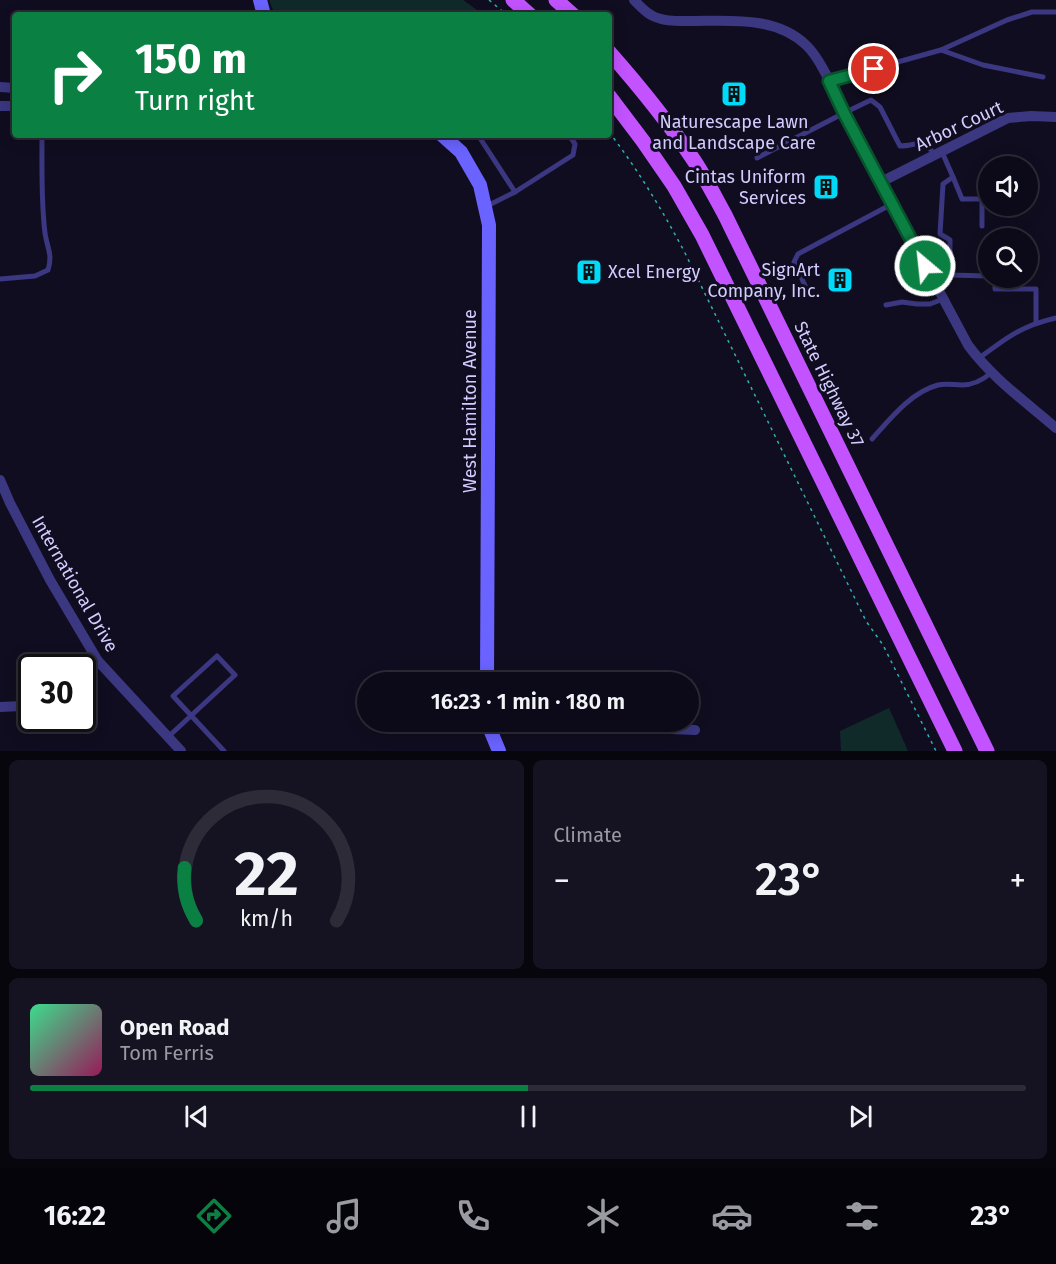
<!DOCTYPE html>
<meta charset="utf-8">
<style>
:root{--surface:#0c0a18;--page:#151321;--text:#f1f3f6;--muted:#9a9aa2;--line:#2c2b37;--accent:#0b8043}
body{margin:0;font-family:"Fira Sans",sans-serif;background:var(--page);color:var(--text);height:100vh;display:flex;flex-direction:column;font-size:22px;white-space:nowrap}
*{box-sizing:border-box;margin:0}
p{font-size:20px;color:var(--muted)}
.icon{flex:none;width:33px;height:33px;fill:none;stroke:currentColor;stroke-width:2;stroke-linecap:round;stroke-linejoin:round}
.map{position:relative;height:751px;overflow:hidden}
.side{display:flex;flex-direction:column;gap:9px;padding:9px;background:#07060d;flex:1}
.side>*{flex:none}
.guide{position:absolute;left:12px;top:12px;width:600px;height:126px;border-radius:6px;box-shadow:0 3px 15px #0003,0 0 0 2px var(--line);background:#0b8043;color:#fff;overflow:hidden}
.buttons{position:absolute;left:978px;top:156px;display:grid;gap:12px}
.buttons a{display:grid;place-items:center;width:60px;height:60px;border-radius:50%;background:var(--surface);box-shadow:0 3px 15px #0003,0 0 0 2px var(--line);font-size:30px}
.speed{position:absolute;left:18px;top:654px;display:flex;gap:12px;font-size:30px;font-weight:700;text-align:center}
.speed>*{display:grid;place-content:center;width:78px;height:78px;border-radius:50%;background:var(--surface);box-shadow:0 3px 15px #0003,0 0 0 2px var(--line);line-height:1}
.speed .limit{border:3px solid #111;border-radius:9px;background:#fff;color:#111}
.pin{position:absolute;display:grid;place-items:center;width:51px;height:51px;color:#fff;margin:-26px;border:3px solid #fff;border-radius:50%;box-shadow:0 2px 6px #0007}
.me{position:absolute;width:66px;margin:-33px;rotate:332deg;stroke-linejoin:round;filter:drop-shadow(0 0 4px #0008)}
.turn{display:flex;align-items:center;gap:21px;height:126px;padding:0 24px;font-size:27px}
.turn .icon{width:78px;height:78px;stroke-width:2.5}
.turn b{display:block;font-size:42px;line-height:51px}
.big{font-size:45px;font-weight:600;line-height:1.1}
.side .tile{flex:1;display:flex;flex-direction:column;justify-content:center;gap:9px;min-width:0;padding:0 21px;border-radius:9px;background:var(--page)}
.side .dial{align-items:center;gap:0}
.dial svg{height:156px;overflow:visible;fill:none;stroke:var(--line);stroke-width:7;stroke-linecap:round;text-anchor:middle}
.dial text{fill:var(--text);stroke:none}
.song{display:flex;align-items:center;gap:18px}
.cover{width:72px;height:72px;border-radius:9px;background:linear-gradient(135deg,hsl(150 70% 55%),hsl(330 70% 35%))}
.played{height:6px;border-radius:3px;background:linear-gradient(90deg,var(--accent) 50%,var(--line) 50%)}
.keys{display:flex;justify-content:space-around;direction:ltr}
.heat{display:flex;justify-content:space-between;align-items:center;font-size:33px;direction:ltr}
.side .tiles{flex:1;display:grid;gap:9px;grid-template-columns:1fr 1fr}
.tile:last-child{grid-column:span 2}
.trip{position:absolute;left:357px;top:672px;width:342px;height:60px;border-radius:30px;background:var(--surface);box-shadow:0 3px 15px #0003,0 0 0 2px var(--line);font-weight:600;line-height:60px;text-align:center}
.menu{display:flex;height:96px;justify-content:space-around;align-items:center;background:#05040a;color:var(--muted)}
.menu .icon{width:42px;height:42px}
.menu .selected{color:var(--accent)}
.menu b{font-size:27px;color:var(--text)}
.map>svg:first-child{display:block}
.green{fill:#102a2a}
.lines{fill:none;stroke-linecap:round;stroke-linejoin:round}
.path{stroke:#2db2ad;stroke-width:1.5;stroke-dasharray:3 4.5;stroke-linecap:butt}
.lane{stroke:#3b3780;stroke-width:5}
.street{stroke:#3b3780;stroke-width:10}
.secondary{stroke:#6a63ff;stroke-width:14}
.primary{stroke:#c253ff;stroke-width:15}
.route-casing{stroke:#07532c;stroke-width:15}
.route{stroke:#0b8043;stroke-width:10}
.labels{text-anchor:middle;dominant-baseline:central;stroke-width:6;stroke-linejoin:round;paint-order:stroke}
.poi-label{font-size:18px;fill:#d3ccff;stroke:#100d20;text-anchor:end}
.street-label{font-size:18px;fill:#d3ccff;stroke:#100d20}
</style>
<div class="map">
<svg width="1056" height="751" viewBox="0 0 1056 751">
<rect width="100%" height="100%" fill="#100d20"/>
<g class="green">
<path d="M 269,0 L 463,0 L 484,15 L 275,15 Z"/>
<path d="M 889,708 L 908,751 L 841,751 L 840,731 Z"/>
</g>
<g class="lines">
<g class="path">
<path d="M 489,0 L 507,15"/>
<path d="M 609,132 C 638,170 661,208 684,251 L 866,621 L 883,645 L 936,751"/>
</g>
<g class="lane">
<path d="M 941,50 L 1007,20 L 1032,12 L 1056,12"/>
<path d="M 829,81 L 941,50 L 983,65 L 1043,77"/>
<path d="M 478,135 L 515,192"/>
<path d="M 942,152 L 953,177 L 943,184 L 940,234 L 950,240 L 950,275"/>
<path d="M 757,158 L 844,113 L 871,100 L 880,107 L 900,146 C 909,146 916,143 925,143 L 935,155"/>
<path d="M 953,177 L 962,199 L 982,199 L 982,226"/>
<path d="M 487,206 L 515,192 L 573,155 L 575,144 L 569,135"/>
<path d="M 930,276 L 950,275 L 988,276"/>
<path d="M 995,278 L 995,289 L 1036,289 L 1036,322"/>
<path d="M 0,279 L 35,276 L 48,270 C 53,254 47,248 45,233 C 41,201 42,168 42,135"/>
<path d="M 808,292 L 794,262 L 798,254 L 892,204"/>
<path d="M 886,305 L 902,302 L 917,304 L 930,304 L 943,299"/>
<path d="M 978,359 C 1006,338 1021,326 1056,318"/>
<path d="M 872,439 C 890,419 911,392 938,385 C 946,383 954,385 962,385 C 974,385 983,380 992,372"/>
<path d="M 168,737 L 235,675 L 217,656 L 173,696 L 224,751"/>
</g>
<g class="street">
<path d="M 634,0 C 639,5 645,12 651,15 C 663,22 679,21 692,21 C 730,21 776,16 806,45 C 822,60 834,92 844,113 L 968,345 C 992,378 1026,402 1056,428"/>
<path d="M 0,87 L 15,88"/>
<path d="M 0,106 L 15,106"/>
<path d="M 881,182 L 1008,118 L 1031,116 L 1056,117"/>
<path d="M 0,480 L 10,503 L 50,580 L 98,661 L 181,751"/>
<path d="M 82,674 L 98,661"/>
<path d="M 0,707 L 22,706 L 32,704"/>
<path d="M 505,722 L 695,730"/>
</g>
<g class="secondary">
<path d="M 260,0 L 264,15"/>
<path d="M 442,135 L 461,152 L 480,185 L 489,225 L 487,682"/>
<path d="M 487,722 L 499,751"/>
</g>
<g class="primary">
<path d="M 513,0 L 530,15"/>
<path d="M 556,0 L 573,15"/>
<path d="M 609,52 C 640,87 669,123 695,162 C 706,179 715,197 725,215 L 987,751"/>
<path d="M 609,96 L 643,141 L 674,186 L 702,235 L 955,751"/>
</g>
</g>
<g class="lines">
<g class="route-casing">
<path id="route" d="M 874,69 L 829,81 L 844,113 L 925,266"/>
</g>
<use href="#route" class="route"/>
</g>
<defs>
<g id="building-square" transform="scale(1.35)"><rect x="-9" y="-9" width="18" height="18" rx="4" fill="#00d9f7" stroke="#100d20"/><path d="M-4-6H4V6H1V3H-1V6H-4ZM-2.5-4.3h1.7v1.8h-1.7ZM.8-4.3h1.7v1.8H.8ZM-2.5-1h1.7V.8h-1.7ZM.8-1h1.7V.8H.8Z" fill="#111"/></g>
</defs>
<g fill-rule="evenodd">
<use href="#building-square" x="734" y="94"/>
<use href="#building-square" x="826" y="187"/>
<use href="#building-square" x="589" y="272"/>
<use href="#building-square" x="840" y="280"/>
</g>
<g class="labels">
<g class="poi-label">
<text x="734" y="122" text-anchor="middle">Naturescape Lawn<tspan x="734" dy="21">and Landscape Care</tspan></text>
<text x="806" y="177">Cintas Uniform<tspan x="806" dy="21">Services</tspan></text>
<text x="820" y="270">SignArt<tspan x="820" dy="21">Company, Inc.</tspan></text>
<text x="608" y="272" text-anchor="start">Xcel Energy</text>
</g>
<g class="street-label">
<text transform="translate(959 126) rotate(-25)">Arbor Court</text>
<text transform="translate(829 384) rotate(64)">State Highway 37</text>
<text transform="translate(470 401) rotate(-90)">West Hamilton Avenue</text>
<text transform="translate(75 584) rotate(60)">International Drive</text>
</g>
</g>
</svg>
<div class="buttons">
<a><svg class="icon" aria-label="sound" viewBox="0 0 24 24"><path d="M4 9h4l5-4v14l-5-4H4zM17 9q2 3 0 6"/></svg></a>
<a><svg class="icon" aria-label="search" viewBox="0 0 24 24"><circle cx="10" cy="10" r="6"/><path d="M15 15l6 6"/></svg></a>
</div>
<div class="speed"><div class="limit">30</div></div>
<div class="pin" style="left:874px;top:69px;background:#d93025"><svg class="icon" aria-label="arrive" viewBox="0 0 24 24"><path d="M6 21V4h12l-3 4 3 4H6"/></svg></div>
<svg class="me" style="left:925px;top:266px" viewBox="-20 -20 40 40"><circle r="17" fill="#0b8043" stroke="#fff" stroke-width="3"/><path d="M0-11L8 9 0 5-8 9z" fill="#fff"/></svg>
<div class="trip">16:23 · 1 min · 180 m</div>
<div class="guide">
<div class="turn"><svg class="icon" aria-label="right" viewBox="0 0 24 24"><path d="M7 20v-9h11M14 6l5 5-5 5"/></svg><div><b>150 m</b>Turn right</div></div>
</div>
</div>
<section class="side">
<div class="tiles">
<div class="tile dial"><svg viewBox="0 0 100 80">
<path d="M14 69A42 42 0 1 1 86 69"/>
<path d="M14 69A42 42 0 0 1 8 42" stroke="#0b8043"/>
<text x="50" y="56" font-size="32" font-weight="700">22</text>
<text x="50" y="72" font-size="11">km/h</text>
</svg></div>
<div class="tile"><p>Climate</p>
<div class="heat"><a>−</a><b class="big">23°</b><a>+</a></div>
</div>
<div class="tile">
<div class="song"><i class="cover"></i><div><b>Open Road</b><p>Tom Ferris</p></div></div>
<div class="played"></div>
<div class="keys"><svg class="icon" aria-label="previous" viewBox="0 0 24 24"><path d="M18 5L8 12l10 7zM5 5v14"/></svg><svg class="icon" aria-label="pause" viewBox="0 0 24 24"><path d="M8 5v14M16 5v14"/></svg><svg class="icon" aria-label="next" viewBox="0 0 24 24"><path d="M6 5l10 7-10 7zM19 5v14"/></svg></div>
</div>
</div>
</section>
<nav class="menu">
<b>16:22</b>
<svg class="icon selected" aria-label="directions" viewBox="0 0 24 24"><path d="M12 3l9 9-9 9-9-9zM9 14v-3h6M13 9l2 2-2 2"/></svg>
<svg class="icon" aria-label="music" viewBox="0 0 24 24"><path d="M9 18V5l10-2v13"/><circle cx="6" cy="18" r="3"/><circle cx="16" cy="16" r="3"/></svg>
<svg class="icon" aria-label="phone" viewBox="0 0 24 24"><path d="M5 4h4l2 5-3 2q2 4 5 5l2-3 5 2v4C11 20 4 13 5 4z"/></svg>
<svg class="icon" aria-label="climate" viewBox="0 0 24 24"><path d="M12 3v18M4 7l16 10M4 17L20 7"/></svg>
<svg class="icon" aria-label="car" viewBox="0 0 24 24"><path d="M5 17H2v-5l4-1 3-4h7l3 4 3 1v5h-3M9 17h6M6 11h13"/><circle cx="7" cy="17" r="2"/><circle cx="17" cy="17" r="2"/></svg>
<svg class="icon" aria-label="filters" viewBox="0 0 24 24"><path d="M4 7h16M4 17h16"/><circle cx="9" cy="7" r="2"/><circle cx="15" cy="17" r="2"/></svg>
<b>23°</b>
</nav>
